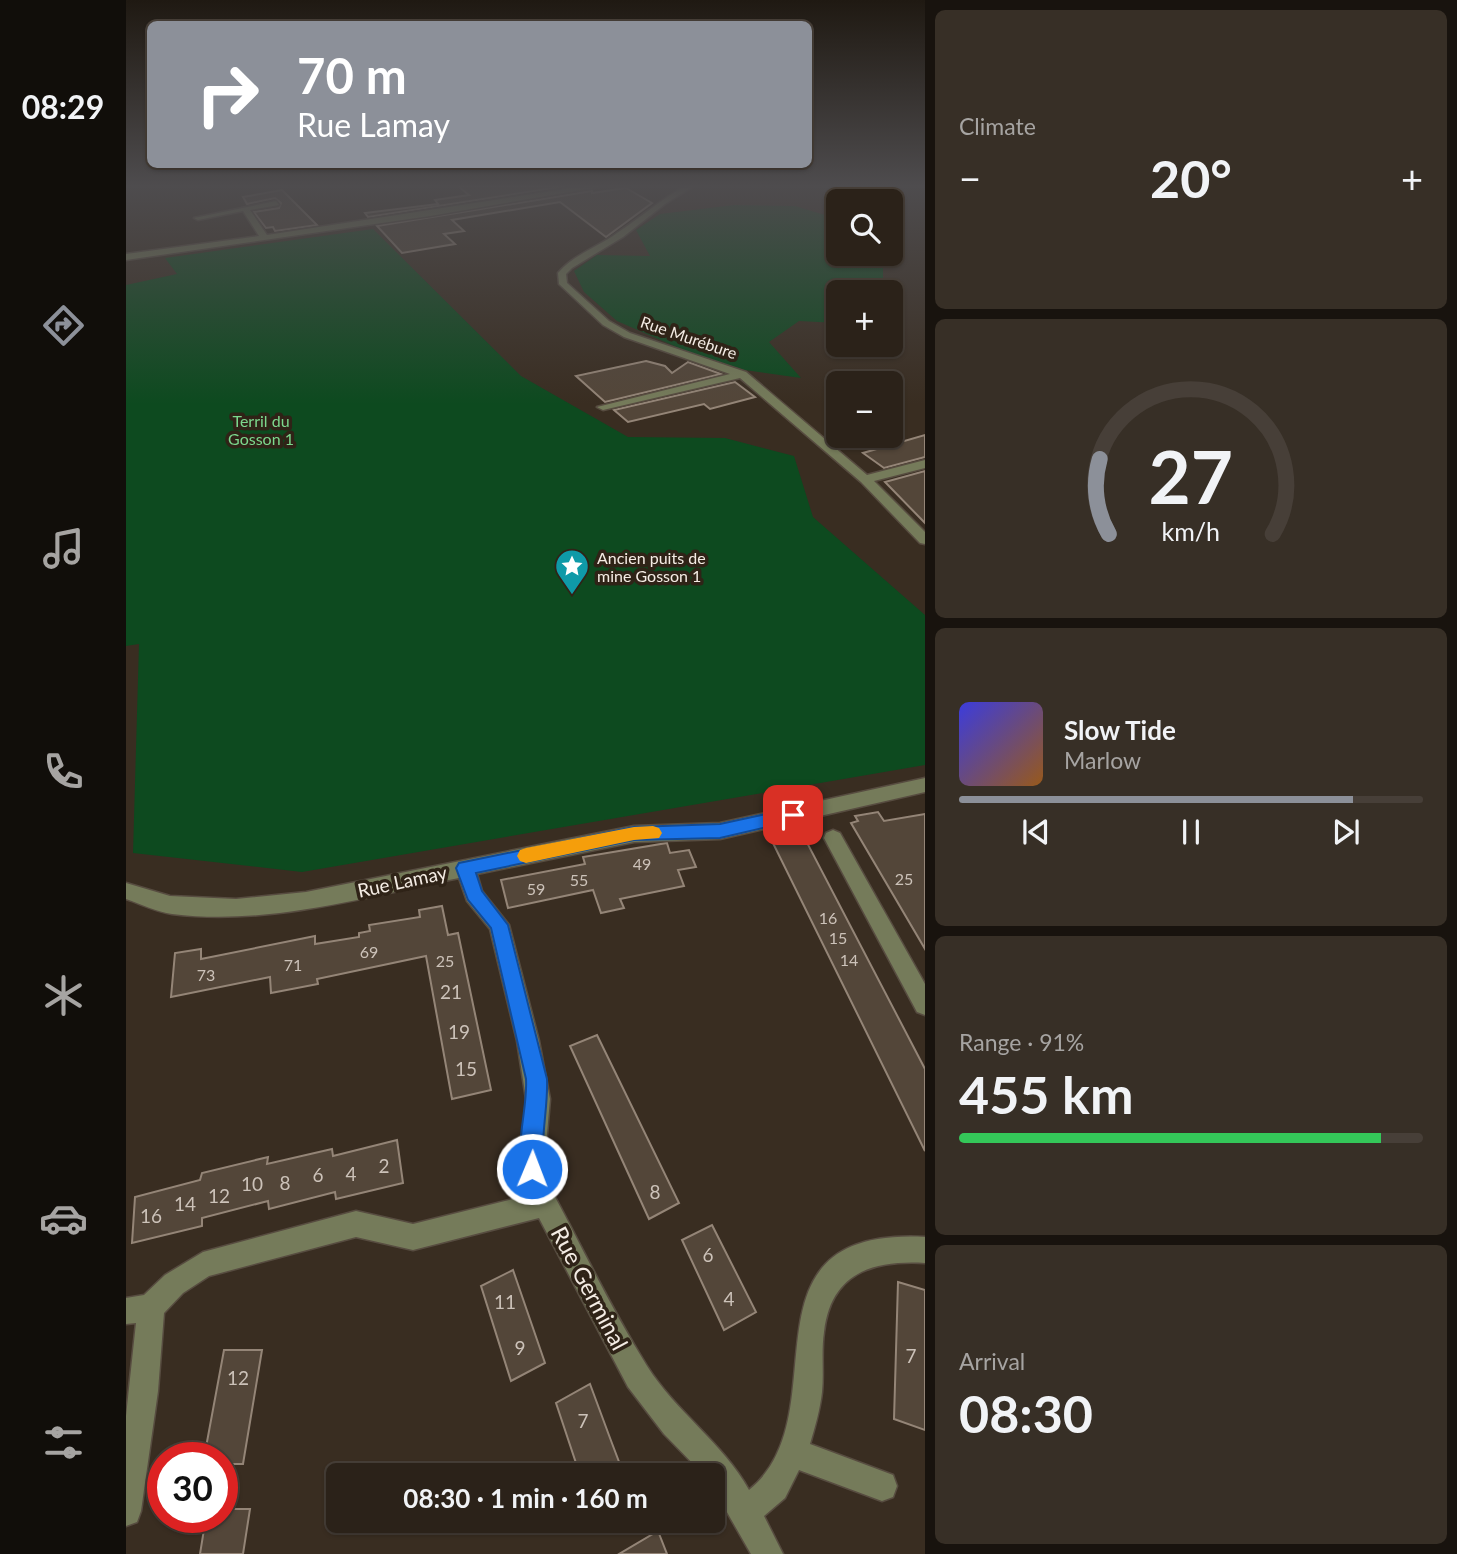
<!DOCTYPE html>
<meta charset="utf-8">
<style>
:root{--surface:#2b2219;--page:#372f26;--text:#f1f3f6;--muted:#a6a4a2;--line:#473f38;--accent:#8c9099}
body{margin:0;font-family:Lato,sans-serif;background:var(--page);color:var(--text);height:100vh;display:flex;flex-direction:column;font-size:26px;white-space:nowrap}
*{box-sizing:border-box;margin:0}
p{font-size:23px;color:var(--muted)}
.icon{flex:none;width:38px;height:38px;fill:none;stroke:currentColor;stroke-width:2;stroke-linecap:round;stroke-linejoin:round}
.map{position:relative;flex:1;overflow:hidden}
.panel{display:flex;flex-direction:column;gap:10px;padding:10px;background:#18130e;width:532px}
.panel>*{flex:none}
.hud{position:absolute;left:21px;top:21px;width:665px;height:147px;border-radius:10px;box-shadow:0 2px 5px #0004,0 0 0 2px var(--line);background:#8c9099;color:#fff;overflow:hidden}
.fabs{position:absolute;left:700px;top:189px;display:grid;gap:14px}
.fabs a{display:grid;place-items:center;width:77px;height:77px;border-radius:10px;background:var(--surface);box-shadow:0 2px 5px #0004,0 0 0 2px var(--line);font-size:35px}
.speed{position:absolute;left:21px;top:1442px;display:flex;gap:14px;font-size:35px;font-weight:700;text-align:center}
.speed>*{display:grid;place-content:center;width:91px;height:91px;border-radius:50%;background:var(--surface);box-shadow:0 2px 5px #0004,0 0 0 2px var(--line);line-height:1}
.speed .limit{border:10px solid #d22;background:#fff;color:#111}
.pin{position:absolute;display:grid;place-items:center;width:60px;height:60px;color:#fff;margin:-30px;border-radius:14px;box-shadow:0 4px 10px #0006}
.me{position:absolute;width:77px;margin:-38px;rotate:1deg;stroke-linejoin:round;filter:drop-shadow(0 0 5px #0008)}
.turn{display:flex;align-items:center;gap:24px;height:147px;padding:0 35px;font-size:32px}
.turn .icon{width:91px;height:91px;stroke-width:2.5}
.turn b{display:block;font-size:49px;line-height:60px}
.big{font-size:52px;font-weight:700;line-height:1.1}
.panel .tile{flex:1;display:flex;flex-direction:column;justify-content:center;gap:10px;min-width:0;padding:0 24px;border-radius:10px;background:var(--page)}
.panel .dial{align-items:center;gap:0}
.dial svg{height:182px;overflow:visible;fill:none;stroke:var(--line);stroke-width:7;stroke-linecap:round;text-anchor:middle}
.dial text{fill:var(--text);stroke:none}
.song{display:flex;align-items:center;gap:21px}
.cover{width:84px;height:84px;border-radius:10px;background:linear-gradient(135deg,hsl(240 70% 55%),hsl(30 70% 35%))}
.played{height:7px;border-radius:4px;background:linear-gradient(90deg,var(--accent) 85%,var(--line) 85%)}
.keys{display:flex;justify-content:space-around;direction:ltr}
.heat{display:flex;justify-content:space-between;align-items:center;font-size:38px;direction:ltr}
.charge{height:10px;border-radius:5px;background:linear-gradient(90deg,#34c759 91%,var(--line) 0)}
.trip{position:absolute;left:200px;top:1463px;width:399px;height:70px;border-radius:10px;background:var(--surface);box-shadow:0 2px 5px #0004,0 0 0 2px var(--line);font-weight:700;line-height:70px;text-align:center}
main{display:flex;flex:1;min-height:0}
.menu{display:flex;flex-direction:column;width:126px;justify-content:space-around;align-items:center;background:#110e0a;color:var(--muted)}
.menu .icon{width:49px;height:49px}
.menu .selected{color:var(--accent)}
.menu b{font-size:32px;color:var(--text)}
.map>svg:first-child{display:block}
.green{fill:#0d4a1f}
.building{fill:#534639;stroke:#948577;stroke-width:2}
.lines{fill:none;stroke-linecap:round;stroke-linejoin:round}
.minor-casing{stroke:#574c40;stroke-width:3}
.minor{fill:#757b5a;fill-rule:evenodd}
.route{fill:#1a73e8;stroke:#114b97;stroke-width:2}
.slow{fill:#f59e0b}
.labels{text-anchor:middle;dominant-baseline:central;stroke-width:7;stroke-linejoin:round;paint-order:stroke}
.far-street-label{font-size:16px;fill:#f4ece4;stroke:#2f2317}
.far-park-label{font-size:16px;fill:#7cd88d;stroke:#2f2317}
.far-poi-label{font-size:16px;fill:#f4ece4;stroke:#2f2317;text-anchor:start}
.number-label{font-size:16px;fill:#ccc2b9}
.street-label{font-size:19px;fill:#f4ece4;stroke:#2f2317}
.near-number-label{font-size:19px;fill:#ccc2b9}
.near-street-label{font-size:23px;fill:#f4ece4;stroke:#2f2317}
</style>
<main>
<nav class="menu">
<b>08:29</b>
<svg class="icon selected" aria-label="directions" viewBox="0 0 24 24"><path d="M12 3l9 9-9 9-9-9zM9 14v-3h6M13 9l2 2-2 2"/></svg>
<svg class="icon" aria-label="music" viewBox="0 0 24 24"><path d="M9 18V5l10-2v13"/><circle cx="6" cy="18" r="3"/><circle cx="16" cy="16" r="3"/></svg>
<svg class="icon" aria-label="phone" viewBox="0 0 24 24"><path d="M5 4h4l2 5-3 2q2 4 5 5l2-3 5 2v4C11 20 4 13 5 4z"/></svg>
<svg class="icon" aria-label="climate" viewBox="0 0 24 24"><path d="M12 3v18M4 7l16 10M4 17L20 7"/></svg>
<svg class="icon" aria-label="car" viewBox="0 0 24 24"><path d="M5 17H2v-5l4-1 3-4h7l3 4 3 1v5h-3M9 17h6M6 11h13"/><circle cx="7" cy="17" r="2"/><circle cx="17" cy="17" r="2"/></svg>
<svg class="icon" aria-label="filters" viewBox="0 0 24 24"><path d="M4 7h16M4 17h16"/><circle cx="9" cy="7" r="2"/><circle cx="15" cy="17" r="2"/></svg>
</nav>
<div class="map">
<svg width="799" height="1554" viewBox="0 0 799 1554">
<rect width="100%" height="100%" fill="#392d21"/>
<g class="green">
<path d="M 608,205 L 669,206 L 712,219 L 712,254 L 765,254 L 765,240 L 779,247 L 757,268 L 757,292 L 712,292 L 712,323 L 673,321 L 643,342 L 675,378 L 619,370 L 562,352 L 491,321 L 458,292 L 448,271 L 471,255 L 524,256 L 510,230 L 534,214 Z"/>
<path d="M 247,229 L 395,376 L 502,437 L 599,438 L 668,456 L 687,517 L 799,615 L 799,765 L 176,872 L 7,853 L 13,644 L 0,646 L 0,285 L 51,274 L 39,258 Z"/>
</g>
<g class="building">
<path d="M 332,186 L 439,186 L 242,217 L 239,213 L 312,204 L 309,200 L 343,195 Z"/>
<path d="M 500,188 L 526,203 L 480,237 L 434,202 L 326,220 L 338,231 L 318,234 L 329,244 L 276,253 L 251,226 L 466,191 L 466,193 Z"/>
<path d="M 156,190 L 191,225 L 149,231 L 147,227 L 140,228 L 128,212 L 153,208 L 155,203 L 149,198 L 121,204 L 117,197 Z"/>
<path d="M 520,361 L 539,366 L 546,373 L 562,362 L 595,374 L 479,402 L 450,376 Z"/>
<path d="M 609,382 L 629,397 L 584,409 L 578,404 L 502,422 L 488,410 Z"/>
<path d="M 799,435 L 799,457 L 758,468 L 737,453 Z"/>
<path d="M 799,471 L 799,523 L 759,482 Z"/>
<path d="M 752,812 L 758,821 L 799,814 L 799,949 L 725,823 L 732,821 L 729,816 Z"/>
<path d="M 666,829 L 669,834 L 676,833 L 799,1069 L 799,1151 L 642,833 Z"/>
<path d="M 541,843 L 544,853 L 563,850 L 570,867 L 552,870 L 558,886 L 494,899 L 498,908 L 475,913 L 467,890 L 382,908 L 375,880 L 459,864 L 457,857 Z"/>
<path d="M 316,906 L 322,935 L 332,933 L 365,1090 L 326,1099 L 300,956 L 191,979 L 192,984 L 145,993 L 144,977 L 45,997 L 49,953 L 75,949 L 75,959 L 189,936 L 189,944 L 233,937 L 233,933 L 244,931 L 243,925 L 294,917 L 293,910 Z"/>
<path d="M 471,1035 L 553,1203 L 523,1219 L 444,1046 Z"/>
<path d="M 271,1140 L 277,1183 L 210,1199 L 209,1192 L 143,1209 L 142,1201 L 76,1218 L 76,1226 L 6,1243 L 9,1197 L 74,1180 L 76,1173 L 142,1157 L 141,1164 L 206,1149 L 207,1156 Z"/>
<path d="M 586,1225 L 630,1312 L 598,1330 L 556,1240 Z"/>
<path d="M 387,1270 L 419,1363 L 385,1381 L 355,1286 Z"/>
<path d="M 772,1282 L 799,1290 L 799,1430 L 768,1419 Z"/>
<path d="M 98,1350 L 136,1350 L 117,1464 L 96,1464 L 96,1458 L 78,1458 Z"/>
<path d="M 464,1384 L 484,1438 L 498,1475 L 454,1475 L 430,1403 Z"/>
<path d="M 96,1509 L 124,1509 L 117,1554 L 74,1554 L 80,1517 L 96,1517 Z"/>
<path d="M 532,1531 L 541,1554 L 493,1554 Z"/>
</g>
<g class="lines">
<g class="minor-casing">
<g id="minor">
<path d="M 459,186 L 478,186 L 304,216 L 0,260 L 0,254 L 133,236 L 117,211 L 72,220 L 68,218 L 150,201 L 153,205 L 124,210 L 141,235 Z"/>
<path d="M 559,186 L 568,186 L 539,204 L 497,237 L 446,268 L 440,274 L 441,283 L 483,321 L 504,333 L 620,372 L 741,475 L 799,460 L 799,468 L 748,481 L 799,532 L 799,544 L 794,543 L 735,482 L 614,378 L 477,410 L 471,407 L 604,374 L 498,337 L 477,325 L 433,284 L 432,273 C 447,255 472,247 491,233 C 514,218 534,200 559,186 Z"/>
<path d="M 799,778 L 799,792 L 594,839 L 508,842 L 351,874 L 356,891 L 383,925 L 413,1041 L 424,1099 L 418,1169 L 429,1197 C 459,1253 487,1312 521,1366 C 550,1412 597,1443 623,1490 C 717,1414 603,1227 799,1237 L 799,1263 C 746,1260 705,1273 698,1332 C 695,1352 698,1372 696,1392 C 694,1410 689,1427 684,1444 L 767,1475 L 771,1486 L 767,1497 L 756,1501 L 673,1470 L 659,1498 L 638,1516 L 657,1554 L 625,1554 L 586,1486 L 586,1475 L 578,1475 L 538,1434 L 502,1387 L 413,1218 L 287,1250 L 230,1237 L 83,1276 L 57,1293 L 38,1313 L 32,1391 L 15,1511 L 11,1522 L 0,1526 L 0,1416 L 10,1323 L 0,1324 L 0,1298 L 18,1295 L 39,1275 L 77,1252 L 230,1211 L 287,1224 L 403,1195 L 394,1169 L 400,1099 L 391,1041 L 364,929 L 341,901 L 333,878 C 239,897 142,926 46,914 C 31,912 15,904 0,899 L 0,883 L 44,896 L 110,899 L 180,892 L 508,826 L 594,823 Z"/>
<path d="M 707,830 L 714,833 L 799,984 L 799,1015 L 791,1012 L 698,838 L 700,833 Z"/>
</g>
</g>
<use href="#minor" class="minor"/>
</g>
<linearGradient id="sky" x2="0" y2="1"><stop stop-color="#1f1912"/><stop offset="0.46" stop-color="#4e4c4e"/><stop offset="1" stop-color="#4e4c4e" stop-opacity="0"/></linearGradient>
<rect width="799" height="404" fill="url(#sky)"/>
<path class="route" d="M 667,808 L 672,810 L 675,815 L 672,820 L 594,838 L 508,840 L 350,873 L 356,891 L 382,925 L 421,1079 C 422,1103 417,1125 417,1148 C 416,1159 418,1167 414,1176 L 406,1180 L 399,1176 C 387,1148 402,1110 400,1079 L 365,928 L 342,900 L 330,868 L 333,863 L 508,827 L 594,824 Z"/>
<path class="slow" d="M 527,826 L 533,828 L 536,833 L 533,838 L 508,840 L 400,863 L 394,861 L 391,856 L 394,850 L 400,848 L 508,827 Z"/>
<defs>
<g id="sight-pin" transform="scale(1.75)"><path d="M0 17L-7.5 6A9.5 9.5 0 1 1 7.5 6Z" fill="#0f9aa8" stroke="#2f2317"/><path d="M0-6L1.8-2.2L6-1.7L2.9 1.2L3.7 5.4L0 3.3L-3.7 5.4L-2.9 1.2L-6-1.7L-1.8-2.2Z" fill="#fff"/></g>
</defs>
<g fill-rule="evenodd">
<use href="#sight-pin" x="446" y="566"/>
</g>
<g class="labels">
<g class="far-street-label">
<text transform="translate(563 337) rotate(19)">Rue Murébure</text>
</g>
<g class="far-park-label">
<text x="135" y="420">Terril du<tspan x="135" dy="18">Gosson 1</tspan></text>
</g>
<g class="far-poi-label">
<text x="471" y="557">Ancien puits de<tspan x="471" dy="18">mine Gosson 1</tspan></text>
</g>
<g class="number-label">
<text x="516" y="863">49</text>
<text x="778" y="878">25</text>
<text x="453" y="879">55</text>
<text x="410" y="888">59</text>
<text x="702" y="917">16</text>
<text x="712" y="937">15</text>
<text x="243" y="951">69</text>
<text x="723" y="959">14</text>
<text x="319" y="960">25</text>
<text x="167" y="964">71</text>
<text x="80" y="974">73</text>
</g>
<g class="street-label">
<text transform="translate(276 881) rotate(-12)">Rue Lamay</text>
</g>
<g class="near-number-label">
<text x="325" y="991">21</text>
<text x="333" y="1031">19</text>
<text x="340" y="1068">15</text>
<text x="258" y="1165">2</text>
<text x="225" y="1173">4</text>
<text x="192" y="1174">6</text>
<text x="159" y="1182">8</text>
<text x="126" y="1183">10</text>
<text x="529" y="1191">8</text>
<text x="93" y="1195">12</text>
<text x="59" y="1203">14</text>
<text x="25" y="1215">16</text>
<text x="582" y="1254">6</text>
<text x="603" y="1298">4</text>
<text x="379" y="1301">11</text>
<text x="394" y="1347">9</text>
<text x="785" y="1355">7</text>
<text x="112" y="1377">12</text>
<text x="457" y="1420">7</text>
</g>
<g class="near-street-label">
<text transform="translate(464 1288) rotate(62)">Rue Germinal</text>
</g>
</g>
</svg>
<div class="fabs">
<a><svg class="icon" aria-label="search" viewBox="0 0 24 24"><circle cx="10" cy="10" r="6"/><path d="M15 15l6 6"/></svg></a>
<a>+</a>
<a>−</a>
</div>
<div class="speed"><div class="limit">30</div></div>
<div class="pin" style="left:667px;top:815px;background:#d93025"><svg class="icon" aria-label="arrive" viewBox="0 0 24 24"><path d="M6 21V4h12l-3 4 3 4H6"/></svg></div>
<svg class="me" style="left:406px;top:1169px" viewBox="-20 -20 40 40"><circle r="17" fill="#1a73e8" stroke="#fff" stroke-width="3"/><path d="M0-11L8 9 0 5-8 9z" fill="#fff"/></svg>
<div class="trip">08:30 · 1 min · 160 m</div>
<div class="hud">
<div class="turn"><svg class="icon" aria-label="right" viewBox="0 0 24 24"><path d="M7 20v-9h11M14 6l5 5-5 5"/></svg><div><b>70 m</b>Rue Lamay</div></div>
</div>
</div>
<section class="panel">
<div class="tile"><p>Climate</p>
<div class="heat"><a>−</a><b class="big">20°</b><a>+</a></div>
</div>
<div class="tile dial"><svg viewBox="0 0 100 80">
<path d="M14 69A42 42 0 1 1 86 69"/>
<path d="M14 69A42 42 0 0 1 10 36" stroke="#8c9099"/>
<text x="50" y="56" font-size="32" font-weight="700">27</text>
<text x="50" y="72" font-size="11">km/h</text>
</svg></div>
<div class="tile">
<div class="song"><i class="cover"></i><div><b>Slow Tide</b><p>Marlow</p></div></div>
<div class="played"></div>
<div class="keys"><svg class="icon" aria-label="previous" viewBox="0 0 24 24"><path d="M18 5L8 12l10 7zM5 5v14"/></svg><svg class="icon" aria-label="pause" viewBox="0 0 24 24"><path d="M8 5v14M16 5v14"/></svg><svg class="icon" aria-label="next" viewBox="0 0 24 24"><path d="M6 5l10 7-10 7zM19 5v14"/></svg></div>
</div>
<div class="tile"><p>Range · 91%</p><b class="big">455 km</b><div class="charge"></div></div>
<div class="tile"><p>Arrival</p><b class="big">08:30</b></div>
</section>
</main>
